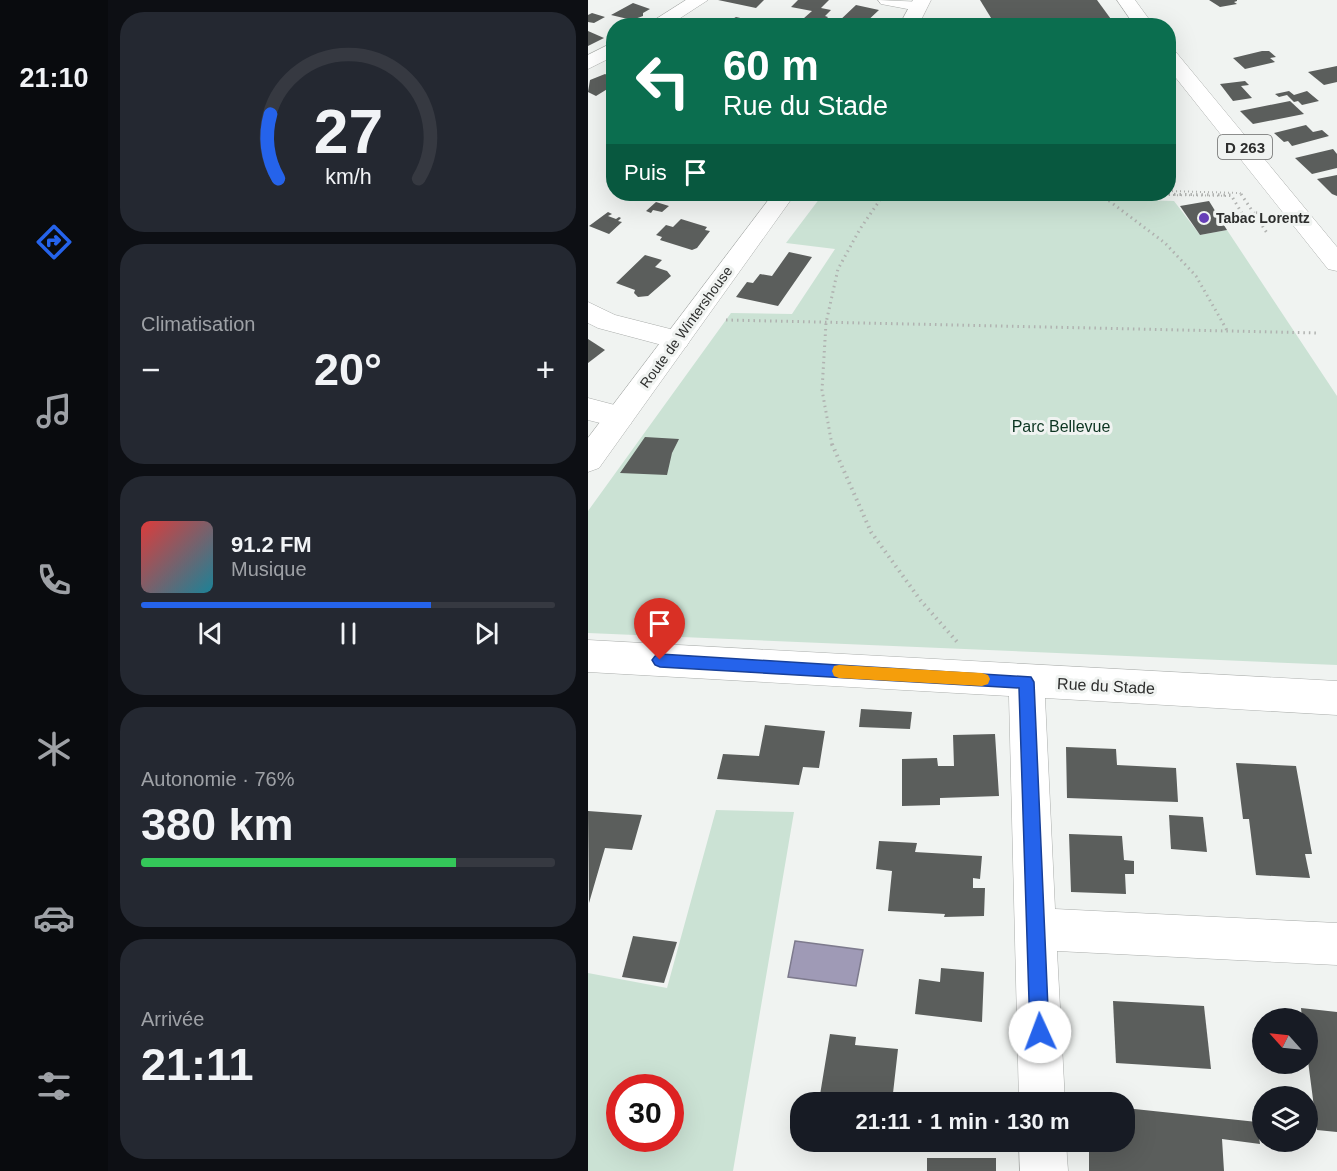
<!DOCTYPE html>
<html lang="fr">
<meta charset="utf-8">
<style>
:root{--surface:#171b24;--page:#242831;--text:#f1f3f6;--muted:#9ea1a6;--line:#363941;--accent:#2563eb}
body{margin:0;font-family:Helvetica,sans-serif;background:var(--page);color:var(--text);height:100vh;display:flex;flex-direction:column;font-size:22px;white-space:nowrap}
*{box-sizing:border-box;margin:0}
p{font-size:20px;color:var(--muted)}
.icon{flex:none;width:33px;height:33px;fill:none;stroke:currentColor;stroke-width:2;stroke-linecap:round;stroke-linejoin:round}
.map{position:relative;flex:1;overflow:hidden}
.drawer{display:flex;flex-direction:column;gap:12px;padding:12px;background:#0d0f14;width:480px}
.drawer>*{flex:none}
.hud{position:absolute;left:18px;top:18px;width:570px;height:183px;border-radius:24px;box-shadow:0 6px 24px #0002;background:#0b6e4f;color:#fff;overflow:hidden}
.needle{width:39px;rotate:297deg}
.fabs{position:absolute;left:664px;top:1008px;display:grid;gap:12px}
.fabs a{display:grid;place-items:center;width:66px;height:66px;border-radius:50%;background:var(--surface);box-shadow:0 6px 24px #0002;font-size:30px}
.speed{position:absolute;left:18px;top:1074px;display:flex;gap:12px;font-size:30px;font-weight:700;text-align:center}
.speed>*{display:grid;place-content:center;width:78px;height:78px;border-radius:50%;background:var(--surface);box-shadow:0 6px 24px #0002;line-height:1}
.speed .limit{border:9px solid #d22;background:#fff;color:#111}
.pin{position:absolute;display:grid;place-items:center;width:51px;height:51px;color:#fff;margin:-62px -26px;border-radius:50% 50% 50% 0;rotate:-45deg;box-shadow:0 0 6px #0007}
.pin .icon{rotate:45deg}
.me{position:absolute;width:66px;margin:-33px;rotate:358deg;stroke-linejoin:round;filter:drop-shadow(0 0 4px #0008)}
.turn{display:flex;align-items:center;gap:21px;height:126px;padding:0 18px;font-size:27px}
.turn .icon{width:78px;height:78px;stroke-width:2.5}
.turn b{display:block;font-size:42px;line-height:51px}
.then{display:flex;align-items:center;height:57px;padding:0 18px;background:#0003;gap:12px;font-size:22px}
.big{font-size:45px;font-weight:800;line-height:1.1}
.drawer .widget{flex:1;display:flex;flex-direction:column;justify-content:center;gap:9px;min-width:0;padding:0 21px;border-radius:24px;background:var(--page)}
.drawer .dial{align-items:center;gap:0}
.dial svg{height:156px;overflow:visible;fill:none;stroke:var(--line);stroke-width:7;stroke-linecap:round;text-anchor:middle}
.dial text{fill:var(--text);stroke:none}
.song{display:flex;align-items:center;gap:18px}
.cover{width:72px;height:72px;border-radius:9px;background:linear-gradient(135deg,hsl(0 70% 55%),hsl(190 70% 35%))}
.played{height:6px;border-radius:3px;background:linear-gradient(90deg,var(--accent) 70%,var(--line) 70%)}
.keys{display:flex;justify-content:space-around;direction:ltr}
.heat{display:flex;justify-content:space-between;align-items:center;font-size:33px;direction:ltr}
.charge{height:9px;border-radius:4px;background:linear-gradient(90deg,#34c759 76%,var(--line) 0)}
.trip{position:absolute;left:202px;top:1092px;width:345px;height:60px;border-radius:24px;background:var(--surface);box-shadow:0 6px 24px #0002;font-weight:800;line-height:60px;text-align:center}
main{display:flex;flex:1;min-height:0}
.tabs{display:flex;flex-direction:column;width:108px;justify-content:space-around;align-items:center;background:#090b0e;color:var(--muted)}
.tabs .icon{width:42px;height:42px}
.tabs .active{color:var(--accent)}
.tabs b{font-size:27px;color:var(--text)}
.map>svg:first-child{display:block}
.green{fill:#cbe2d4;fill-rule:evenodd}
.water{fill:#9f9ab6;stroke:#7d7a8d;stroke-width:1.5}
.building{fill:#5b5e5c}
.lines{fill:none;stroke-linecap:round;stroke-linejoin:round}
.minor-casing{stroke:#aaadab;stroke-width:1}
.tertiary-casing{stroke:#aaadab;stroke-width:1}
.primary-casing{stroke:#aaadab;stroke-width:1}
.path-far2{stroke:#b0b2b0;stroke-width:2;stroke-dasharray:1 3;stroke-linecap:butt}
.path-far1{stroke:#b0b2b0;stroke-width:3;stroke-dasharray:1.5 4;stroke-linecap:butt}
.path{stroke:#b0b2b0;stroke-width:4;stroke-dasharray:1.5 4.5;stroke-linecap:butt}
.minor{fill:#fff;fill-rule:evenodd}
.tertiary{fill:#fff;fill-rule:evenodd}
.primary{fill:#fff;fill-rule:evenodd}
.route{fill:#2563eb;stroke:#184099;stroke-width:1.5}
.slow{fill:#f59e0b}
.poi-dot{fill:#663fb7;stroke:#f0f3f1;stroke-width:2}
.labels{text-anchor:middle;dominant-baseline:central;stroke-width:6;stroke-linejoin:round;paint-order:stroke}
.far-poi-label{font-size:14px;font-weight:bold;fill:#2d2e2d;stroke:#f0f3f1;text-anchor:start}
.far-street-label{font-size:14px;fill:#2d2e2d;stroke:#f0f3f1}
.shield{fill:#f0f3f1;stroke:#686968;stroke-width:1.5}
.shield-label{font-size:15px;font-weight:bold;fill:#2d2e2d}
.park-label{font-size:16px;fill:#0c3421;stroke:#f0f3f1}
.street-label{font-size:16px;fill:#2d2e2d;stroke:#f0f3f1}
</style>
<main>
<nav class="tabs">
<b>21:10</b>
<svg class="icon active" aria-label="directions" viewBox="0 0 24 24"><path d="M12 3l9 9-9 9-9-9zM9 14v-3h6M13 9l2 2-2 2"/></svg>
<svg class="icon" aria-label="music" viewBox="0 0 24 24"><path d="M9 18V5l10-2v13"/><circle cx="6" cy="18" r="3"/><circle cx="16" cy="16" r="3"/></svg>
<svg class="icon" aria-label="phone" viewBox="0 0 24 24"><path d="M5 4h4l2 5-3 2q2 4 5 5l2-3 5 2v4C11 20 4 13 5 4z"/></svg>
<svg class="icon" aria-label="climate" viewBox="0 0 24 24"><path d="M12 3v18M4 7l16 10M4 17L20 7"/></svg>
<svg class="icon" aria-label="car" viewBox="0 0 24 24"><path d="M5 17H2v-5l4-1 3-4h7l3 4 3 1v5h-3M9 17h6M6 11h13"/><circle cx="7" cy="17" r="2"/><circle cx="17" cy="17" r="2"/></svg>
<svg class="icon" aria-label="filters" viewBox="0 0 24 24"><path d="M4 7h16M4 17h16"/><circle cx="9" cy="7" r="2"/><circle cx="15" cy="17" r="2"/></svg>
</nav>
<section class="drawer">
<div class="widget dial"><svg viewBox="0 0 100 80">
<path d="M14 69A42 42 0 1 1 86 69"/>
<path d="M14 69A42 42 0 0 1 10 36" stroke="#2563eb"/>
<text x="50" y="56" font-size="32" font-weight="700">27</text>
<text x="50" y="72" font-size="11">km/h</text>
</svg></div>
<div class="widget"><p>Climatisation</p>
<div class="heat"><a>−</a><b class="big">20°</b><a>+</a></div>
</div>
<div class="widget">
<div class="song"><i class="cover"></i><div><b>91.2 FM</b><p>Musique</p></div></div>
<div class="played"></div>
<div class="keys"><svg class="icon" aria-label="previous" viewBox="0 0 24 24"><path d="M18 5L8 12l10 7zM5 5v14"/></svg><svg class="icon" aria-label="pause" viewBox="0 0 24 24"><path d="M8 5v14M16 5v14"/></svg><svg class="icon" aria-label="next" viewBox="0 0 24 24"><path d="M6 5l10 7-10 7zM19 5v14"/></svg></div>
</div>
<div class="widget"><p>Autonomie · 76%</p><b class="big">380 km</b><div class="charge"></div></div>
<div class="widget"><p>Arrivée</p><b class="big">21:11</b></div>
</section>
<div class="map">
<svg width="749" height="1171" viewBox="0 0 749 1171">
<rect width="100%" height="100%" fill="#f0f3f1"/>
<g class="green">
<path d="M 235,194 L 328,194 L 586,201 L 612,235 L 639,230 L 749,396 L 749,665 L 0,633 L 0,511 L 143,313 L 204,314 L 247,249 L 198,243 Z"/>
<path d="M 128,810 L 206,812 L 145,1171 L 0,1171 L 0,973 L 79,988 ZM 32,1088 L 82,1088 L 82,1138 L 32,1138 Z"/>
</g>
<path class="water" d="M 207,941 L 275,950 L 268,986 L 200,977 Z"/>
<g class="building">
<path d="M 130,0 L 176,0 L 168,8 Z"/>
<path d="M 210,0 L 241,0 L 233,8 L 243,10 L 237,16 L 240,17 L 232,26 L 218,23 L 216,26 L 207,26 L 224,11 L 203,7 Z"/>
<path d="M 392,0 L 509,0 L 528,26 L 408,26 Z"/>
<path d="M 621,0 L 649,0 L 649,1 L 646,2 L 649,4 L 632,7 Z"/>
<path d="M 45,3 L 62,9 L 55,13 L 55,16 L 44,20 L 23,15 Z"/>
<path d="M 268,5 L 291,10 L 276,24 L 267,22 L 259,26 L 249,23 Z"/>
<path d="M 4,13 L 17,17 L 6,23 L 0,22 L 0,15 Z"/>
<path d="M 148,17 L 161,20 L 152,26 L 132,26 Z"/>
<path d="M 0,31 L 16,38 L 0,46 Z"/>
<path d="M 674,51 L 681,51 L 688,57 L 682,58 L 687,62 L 657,69 L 645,58 Z"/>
<path d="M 749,66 L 749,82 L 736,85 L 720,72 Z"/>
<path d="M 17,74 L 26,78 L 26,90 L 21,88 L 8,96 L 0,92 L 2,80 Z"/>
<path d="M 657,81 L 661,85 L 653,86 L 664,98 L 645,101 L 632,84 Z"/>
<path d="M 701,91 L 706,95 L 719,91 L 731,101 L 714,105 L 710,101 L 706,102 L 699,95 L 691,97 L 687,94 Z"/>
<path d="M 702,101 L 716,114 L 665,124 L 652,111 Z"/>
<path d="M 718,125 L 725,132 L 734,130 L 741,136 L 704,146 L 700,141 L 696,142 L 686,133 Z"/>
<path d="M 745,149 L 749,154 L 749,168 L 724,174 L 707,158 Z"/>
<path d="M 749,175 L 749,196 L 744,194 L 729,179 Z"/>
<path d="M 621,201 L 639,230 L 612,235 L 592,206 Z"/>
<path d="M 68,202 L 81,206 L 74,212 L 65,210 L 63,213 L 58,211 Z"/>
<path d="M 20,212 L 24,214 L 20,216 L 28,219 L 31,217 L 33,218 L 30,221 L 34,222 L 21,234 L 1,226 Z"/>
<path d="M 93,219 L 119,227 L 117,230 L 122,231 L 109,248 L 104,250 L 72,240 L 74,237 L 68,235 L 78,225 L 85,227 Z"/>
<path d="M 201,252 L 224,257 L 190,306 L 148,297 L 159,282 L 165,283 L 172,274 L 184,276 Z"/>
<path d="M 57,255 L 74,260 L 67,267 L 79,271 L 83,276 L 60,296 L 50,297 L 46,293 L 47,290 L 28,283 Z"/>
<path d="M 0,339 L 17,350 L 0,363 Z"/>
<path d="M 57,437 L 91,439 L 84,453 L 79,475 L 32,473 Z"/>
<path d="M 273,709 L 324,712 L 322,729 L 271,727 Z"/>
<path d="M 177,725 L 237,731 L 231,768 L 215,767 L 211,785 L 129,779 L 135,754 L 171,756 Z"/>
<path d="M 407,734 L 411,796 L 352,798 L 352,805 L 314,806 L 314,759 L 349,758 L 350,766 L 366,766 L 365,735 Z"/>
<path d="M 478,747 L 528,749 L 529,765 L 588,768 L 590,802 L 479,798 Z"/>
<path d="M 648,763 L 708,766 L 724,854 L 717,854 L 722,878 L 668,875 L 661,819 L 655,819 Z"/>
<path d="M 0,811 L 54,815 L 44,850 L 17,848 L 1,903 Z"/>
<path d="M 581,815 L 615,817 L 619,852 L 583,849 Z"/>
<path d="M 481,834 L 534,836 L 536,860 L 546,861 L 546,874 L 537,874 L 538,894 L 483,892 Z"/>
<path d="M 291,841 L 329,843 L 327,852 L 394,856 L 392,879 L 385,878 L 385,888 L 397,888 L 396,916 L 356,917 L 357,914 L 300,911 L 304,871 L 288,869 Z"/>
<path d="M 45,936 L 89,942 L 76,983 L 34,977 Z"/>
<path d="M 353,968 L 396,972 L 394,1022 L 327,1014 L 331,979 L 352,982 Z"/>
<path d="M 525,1001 L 616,1006 L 623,1069 L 528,1063 Z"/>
<path d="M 713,1008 L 749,1012 L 749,1132 L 729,1130 L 720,1061 L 720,1018 L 714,1018 Z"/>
<path d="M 242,1034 L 268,1037 L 267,1045 L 310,1049 L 304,1102 L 231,1101 Z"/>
<path d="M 537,1108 L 669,1122 L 672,1144 L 634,1139 L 636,1171 L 501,1171 L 501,1142 L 537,1142 Z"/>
<rect x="339" y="1158" width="69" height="13"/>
</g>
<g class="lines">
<g class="minor-casing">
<g id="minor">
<path d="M 98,0 L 120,0 L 80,26 L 57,26 Z"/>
<path d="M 290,0 L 336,2 L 339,6 L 336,10 L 330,11 L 293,4 Z"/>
<path d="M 26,42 L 26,56 L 0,69 L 0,55 Z"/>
<path d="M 0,302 L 27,315 L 98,333 L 102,340 L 98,347 L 89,349 L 10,328 L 0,323 Z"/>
<path d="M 0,398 L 42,409 L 46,417 L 42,425 L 32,428 L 0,420 Z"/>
<path d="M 0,640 L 749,681 L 749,715 L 457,698 L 467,909 L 749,923 L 749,965 L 469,951 L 477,1102 L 431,1102 L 421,696 L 0,672 Z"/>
<path d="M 431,1142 L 478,1142 L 480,1171 L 432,1171 Z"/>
</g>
</g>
<g class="tertiary-casing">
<g id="tertiary">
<path d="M 325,0 L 343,0 L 330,26 L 311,26 Z"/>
<path d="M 185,194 L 207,194 L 11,468 L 0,472 L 0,438 Z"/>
</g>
</g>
<g class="primary-casing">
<g id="primary">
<path d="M 529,0 L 547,0 L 566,26 L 547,26 Z"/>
<path d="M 580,49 L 587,51 L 749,247 L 749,271 L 740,269 L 580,68 Z"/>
</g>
</g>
<g class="path-far2">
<path d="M 580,191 L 652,193 L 654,196"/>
<path d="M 512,194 L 514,196"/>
<path d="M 513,194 L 643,196"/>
</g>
<g class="path-far1">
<path d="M 512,194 L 577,243 L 608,276 L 640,332"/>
<path d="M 553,194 L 643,195 L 655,215 L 674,212"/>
<path d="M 653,194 L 679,233"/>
<path d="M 138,320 L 731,333"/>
<path d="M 244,445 L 234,390 L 238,323 L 250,269 L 272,229 L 296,194"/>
</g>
<path class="path" d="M 244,444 L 283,532 L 333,601 L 370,643"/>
<use href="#minor" class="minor"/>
<use href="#tertiary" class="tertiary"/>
<use href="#primary" class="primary"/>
</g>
<path class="route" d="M 72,654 L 443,677 L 446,682 L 461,1032 L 458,1039 L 452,1041 L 445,1039 L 442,1032 L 431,688 L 72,667 L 67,665 L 64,660 L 67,656 Z"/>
<path class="slow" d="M 251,665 L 394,673 L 400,675 L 402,679 L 400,684 L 394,686 L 251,678 L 246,676 L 244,671 L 246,666 Z"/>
<circle class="poi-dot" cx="616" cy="218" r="6"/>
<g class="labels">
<g class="far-poi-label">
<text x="628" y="218">Tabac Lorentz</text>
</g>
<g class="far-street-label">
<text transform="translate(98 327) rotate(-54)">Route de Wintershouse</text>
</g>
<rect class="shield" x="630" y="135" width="54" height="24" rx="4.5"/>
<g class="shield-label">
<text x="657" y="147">D 263</text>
</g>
<g class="park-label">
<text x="473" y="426">Parc Bellevue</text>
</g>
<g class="street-label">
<text transform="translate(518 686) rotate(3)">Rue du Stade</text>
</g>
</g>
</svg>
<div class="fabs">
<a><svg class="needle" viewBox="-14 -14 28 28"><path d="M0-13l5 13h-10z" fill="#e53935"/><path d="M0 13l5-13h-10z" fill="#9ea1a6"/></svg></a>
<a><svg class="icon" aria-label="layers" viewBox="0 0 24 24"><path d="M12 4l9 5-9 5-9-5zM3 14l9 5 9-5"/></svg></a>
</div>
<div class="speed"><div class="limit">30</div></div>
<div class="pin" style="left:72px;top:660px;background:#d93025"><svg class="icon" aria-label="arrive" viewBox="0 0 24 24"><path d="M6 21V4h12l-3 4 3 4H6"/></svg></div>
<svg class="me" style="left:452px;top:1032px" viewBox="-20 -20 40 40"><circle r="19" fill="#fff"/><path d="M0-13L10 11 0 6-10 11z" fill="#2563eb"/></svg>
<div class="trip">21:11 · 1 min · 130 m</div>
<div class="hud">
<div class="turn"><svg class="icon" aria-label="left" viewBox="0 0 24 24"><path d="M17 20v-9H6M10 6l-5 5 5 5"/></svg><div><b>60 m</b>Rue du Stade</div></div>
<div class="then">Puis<svg class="icon" aria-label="arrive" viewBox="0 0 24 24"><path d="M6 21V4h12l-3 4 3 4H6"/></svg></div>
</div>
</div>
</main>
